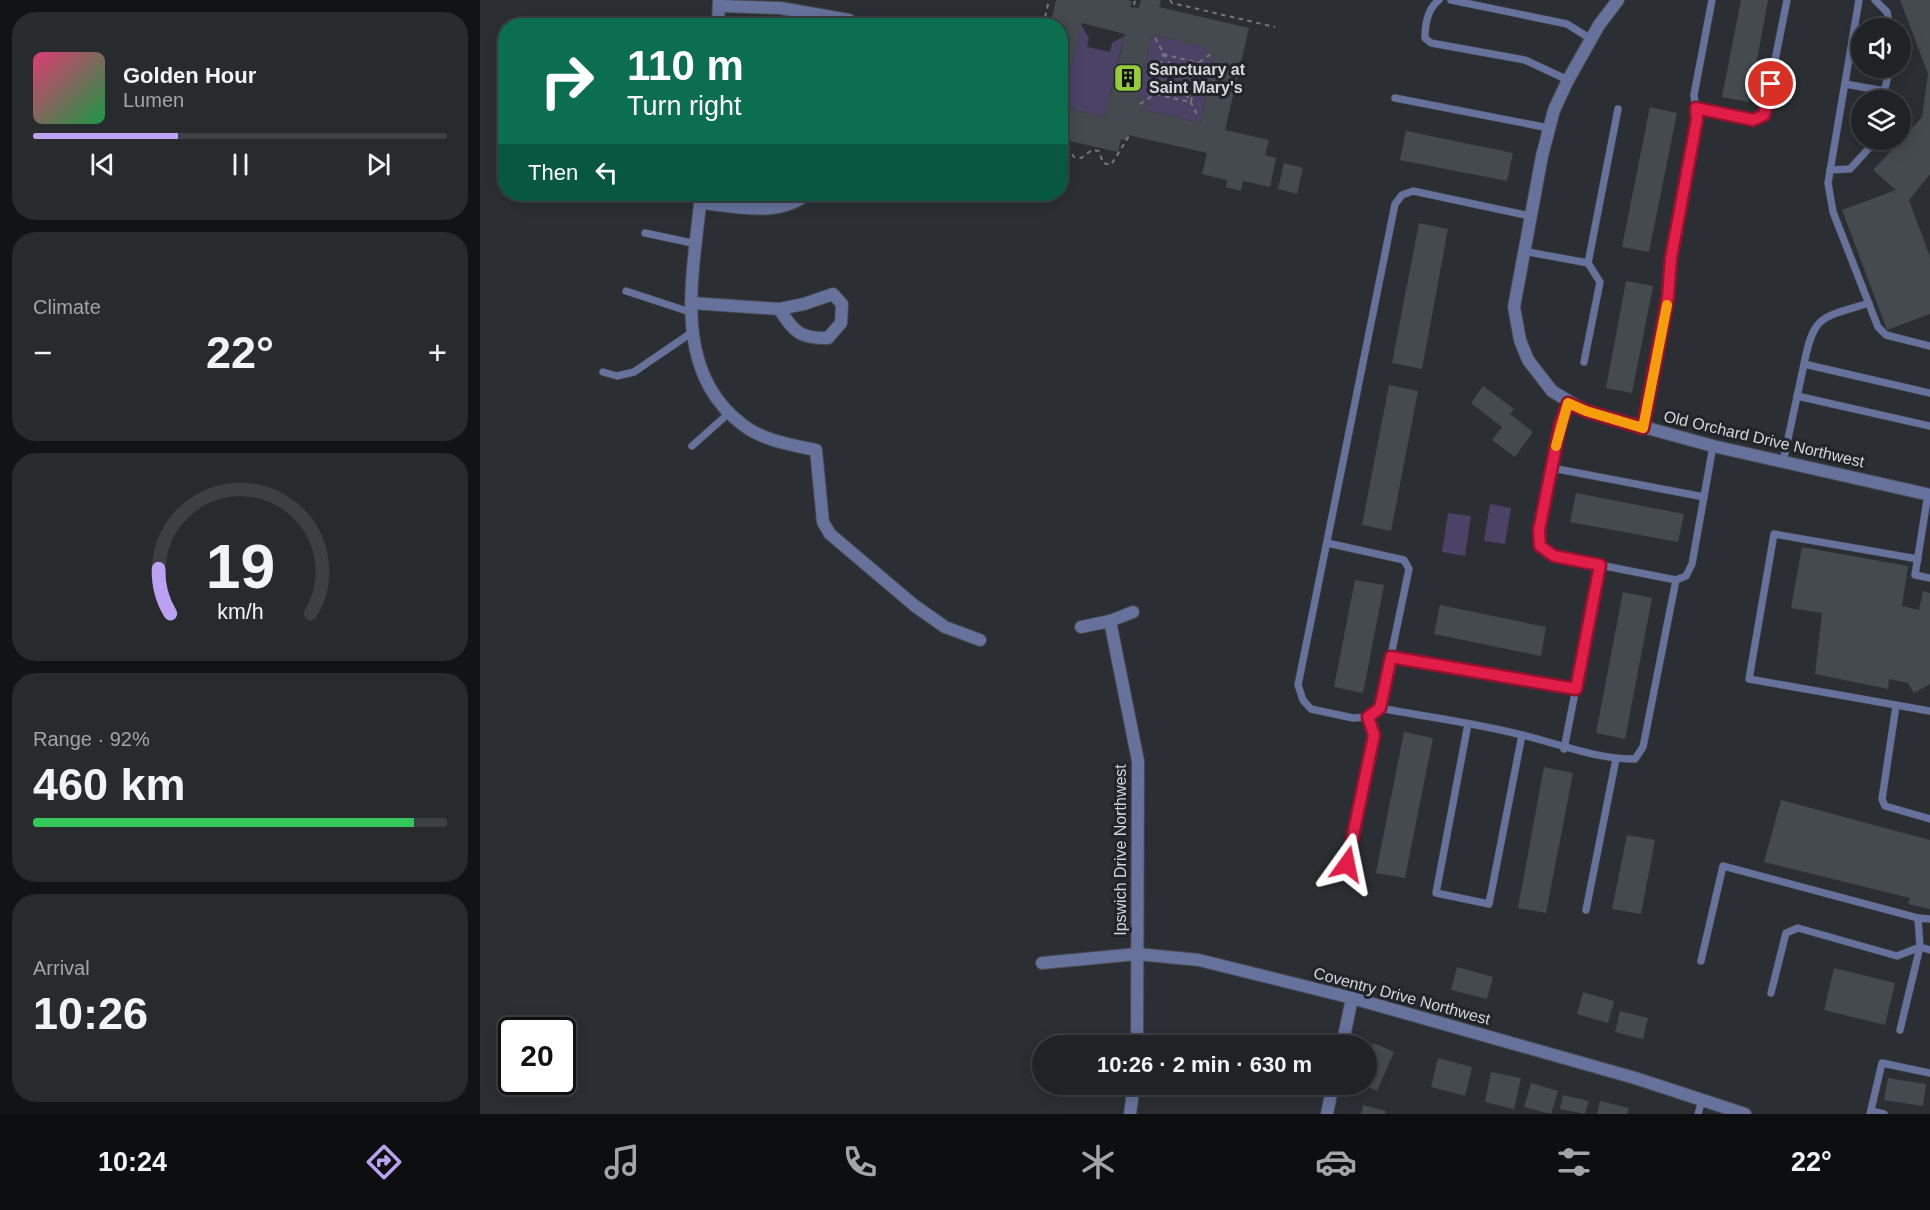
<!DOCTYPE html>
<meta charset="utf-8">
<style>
:root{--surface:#202326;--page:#282b2e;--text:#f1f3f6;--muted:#a2a4a7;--line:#3d4043;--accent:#bca0f2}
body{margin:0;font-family:Helvetica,sans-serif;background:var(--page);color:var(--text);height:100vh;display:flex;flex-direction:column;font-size:22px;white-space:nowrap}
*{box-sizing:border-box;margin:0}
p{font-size:20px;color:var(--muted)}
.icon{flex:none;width:33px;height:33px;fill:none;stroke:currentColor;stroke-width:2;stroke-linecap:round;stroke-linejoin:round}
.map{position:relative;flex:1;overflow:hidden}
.drawer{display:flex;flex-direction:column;gap:12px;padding:12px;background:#121315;width:480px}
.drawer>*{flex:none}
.hud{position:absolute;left:18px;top:18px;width:570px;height:183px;border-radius:24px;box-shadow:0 3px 15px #0003,0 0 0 2px var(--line);background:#0b6e4f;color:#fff;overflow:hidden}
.tools{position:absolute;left:1371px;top:18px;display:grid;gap:12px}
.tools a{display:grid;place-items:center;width:60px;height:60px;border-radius:50%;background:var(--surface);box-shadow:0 3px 15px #0003,0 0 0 2px var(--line);font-size:30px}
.speed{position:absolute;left:18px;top:1017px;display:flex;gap:12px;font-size:30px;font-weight:700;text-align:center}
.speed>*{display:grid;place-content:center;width:78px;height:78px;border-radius:50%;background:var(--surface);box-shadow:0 3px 15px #0003,0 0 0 2px var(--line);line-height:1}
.speed .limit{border:3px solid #111;border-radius:9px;background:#fff;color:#111}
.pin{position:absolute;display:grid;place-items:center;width:51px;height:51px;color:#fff;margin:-26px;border:3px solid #fff;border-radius:50%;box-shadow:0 2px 6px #0007}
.me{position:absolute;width:66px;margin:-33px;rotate:12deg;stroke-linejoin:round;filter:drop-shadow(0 0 4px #0008)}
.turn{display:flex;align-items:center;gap:21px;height:126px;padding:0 30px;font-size:27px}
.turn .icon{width:78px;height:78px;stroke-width:2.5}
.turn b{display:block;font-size:42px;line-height:51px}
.then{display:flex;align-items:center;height:57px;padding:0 30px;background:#0003;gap:12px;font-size:22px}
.big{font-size:45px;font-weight:600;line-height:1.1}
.drawer .card{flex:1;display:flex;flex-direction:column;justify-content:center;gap:9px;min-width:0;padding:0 21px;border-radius:24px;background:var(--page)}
.drawer .dial{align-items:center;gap:0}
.dial svg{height:156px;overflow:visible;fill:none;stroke:var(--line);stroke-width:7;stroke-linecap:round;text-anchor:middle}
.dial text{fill:var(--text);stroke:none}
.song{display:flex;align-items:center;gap:18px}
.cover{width:72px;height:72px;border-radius:9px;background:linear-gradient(135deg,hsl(340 70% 55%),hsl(140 70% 35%))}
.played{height:6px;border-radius:3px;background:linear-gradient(90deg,var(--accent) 35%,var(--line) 35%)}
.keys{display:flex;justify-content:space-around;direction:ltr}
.heat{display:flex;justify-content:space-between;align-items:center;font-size:33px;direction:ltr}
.charge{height:9px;border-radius:4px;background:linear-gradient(90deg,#34c759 92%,var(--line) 0)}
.trip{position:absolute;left:552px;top:1035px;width:345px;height:60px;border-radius:30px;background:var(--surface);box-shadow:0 3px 15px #0003,0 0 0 2px var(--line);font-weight:600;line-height:60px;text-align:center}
.tabs{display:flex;height:96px;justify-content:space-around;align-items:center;background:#0d0e0f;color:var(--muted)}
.tabs .icon{width:42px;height:42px}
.tabs .selected{color:var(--accent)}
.tabs b{font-size:27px;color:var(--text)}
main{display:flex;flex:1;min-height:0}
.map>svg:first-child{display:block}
.green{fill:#4b4265}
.building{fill:#444a4d;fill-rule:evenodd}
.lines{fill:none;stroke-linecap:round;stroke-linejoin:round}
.service-casing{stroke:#464a4e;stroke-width:8}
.minor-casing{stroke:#464a4e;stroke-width:14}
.tertiary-casing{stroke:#464a4e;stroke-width:14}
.path{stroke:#74777b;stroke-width:2;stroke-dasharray:4.5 4.5;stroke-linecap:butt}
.service{stroke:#66729c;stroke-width:7}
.minor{stroke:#66729c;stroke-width:12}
.tertiary{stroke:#66729c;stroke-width:12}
.route-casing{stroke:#92132f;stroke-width:15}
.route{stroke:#e11d48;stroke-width:10}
.slow{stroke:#f59e0b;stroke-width:10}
.labels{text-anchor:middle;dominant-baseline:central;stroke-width:6;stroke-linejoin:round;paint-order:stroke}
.poi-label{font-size:16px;font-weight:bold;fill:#d4d7da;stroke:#212529;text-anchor:start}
.street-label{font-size:16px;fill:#d4d7da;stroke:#212529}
</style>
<main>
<section class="drawer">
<div class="card">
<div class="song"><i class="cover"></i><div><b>Golden Hour</b><p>Lumen</p></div></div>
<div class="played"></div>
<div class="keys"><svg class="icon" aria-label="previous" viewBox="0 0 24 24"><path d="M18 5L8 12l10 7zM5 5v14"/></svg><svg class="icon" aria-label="pause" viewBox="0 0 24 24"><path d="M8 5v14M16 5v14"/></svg><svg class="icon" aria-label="next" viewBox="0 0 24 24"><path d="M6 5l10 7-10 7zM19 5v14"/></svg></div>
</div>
<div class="card"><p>Climate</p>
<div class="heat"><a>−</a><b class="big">22°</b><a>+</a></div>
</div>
<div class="card dial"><svg viewBox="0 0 100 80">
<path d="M14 69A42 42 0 1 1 86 69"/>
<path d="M14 69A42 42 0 0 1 8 46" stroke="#bca0f2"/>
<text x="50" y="56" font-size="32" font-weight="700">19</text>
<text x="50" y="72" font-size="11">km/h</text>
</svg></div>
<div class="card"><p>Range · 92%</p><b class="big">460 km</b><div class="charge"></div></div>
<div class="card"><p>Arrival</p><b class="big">10:26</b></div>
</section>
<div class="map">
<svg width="1450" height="1114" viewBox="0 0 1450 1114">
<rect width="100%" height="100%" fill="#2b2f33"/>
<g class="green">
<path d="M 601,25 L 609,38 L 607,47 L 630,52 L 632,43 L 644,36 L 625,117 L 582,107 Z"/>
<path d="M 672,35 L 730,48 L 735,56 L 720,123 L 661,109 L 669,104 L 664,96 L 657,101 Z"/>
<path d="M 1010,504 L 1031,508 L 1025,544 L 1004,541 Z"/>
<path d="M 968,513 L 991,516 L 985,556 L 962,552 Z"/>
</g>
<g class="building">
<path d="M 576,0 L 647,0 L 652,1 L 650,7 L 659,8 L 661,0 L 681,0 L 679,7 L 769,28 L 745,130 L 789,140 L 785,155 L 796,158 L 790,187 L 763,181 L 761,191 L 746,187 L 747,180 L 722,174 L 727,153 L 648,135 L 647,141 L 641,139 L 638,152 L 580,139 L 580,26 L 570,26 ZM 602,23 L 645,34 L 625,117 L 582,107 ZM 672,35 L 730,48 L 723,53 L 728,61 L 735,56 L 720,123 L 661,109 L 669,104 L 664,96 L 657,101 Z"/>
<path d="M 1261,0 L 1288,0 L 1269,102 L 1242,97 Z"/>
<path d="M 1420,0 L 1450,0 L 1450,174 L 1429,200 L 1450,257 L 1450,314 L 1407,330 L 1362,210 L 1416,190 L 1393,170 L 1442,117 L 1448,74 Z"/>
<path d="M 1170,107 L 1197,113 L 1169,252 L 1142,247 Z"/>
<path d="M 926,131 L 1033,153 L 1027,181 L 920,160 Z"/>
<path d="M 804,163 L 823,168 L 817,194 L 798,189 Z"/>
<path d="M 939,223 L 968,229 L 942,369 L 912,363 Z"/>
<path d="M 1146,281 L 1173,286 L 1152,393 L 1126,388 Z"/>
<path d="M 909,385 L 938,391 L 911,531 L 882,525 Z"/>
<path d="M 1003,386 L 1034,409 L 1030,414 L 1053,432 L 1035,457 L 1012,440 L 1022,427 L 991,403 Z"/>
<path d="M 1096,493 L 1204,514 L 1198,542 L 1090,522 Z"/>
<path d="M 1322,547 L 1428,566 L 1422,606 L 1439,610 L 1443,591 L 1450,593 L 1450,684 L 1434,693 L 1428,683 L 1409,679 L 1408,689 L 1335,674 L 1342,613 L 1311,608 Z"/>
<path d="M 875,580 L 904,585 L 883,693 L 854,687 Z"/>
<path d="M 1143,592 L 1172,598 L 1145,739 L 1116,733 Z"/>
<path d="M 960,605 L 1066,627 L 1061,656 L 954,634 Z"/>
<path d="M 924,732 L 953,738 L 925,878 L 896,873 Z"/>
<path d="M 1064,767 L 1093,773 L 1066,913 L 1038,908 Z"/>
<path d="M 1301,800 L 1450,840 L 1450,909 L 1428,904 L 1430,898 L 1284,862 Z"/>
<path d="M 1147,835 L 1175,840 L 1161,914 L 1132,909 Z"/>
<path d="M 977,967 L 1013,977 L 1007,999 L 971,990 Z"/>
<path d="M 1354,968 L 1415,983 L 1405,1025 L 1344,1010 Z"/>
<path d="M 1103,992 L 1134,1001 L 1128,1023 L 1097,1014 Z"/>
<path d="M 1140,1011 L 1168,1018 L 1163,1039 L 1135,1032 Z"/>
<path d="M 894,1043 L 914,1052 L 897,1091 L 886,1086 L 886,1059 Z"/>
<path d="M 958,1058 L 992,1067 L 985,1096 L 951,1087 Z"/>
<path d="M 1011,1072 L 1041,1078 L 1034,1109 L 1005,1102 Z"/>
<path d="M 1408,1078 L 1446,1084 L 1443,1106 L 1404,1100 Z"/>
<path d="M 1051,1083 L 1078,1091 L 1071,1114 L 1044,1107 Z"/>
<path d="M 1083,1095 L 1109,1101 L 1105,1114 L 1080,1109 Z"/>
<path d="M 1120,1101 L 1149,1108 L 1147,1114 L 1117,1114 Z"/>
<path d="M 883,1105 L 906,1111 L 905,1114 L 881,1114 Z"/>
</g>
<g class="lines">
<g class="service-casing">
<g id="service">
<path d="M 959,0 C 947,9 945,24 945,38 L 951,43 L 1045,60 L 1088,80"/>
<path d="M 971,0 L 1087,24 L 1111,39"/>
<path d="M 1379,0 L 1348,183 L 1353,212 L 1398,327 L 1406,335 L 1450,346"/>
<path d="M 1395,0 L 1407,12 L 1410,28"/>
<path d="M 1365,84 L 1405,91"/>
<path d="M 915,98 L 1069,128"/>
<path d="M 1402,100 L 1410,68"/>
<path d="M 1216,108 L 1273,120 L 1284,115 L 1307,0"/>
<path d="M 1350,170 L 1370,169 L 1392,145 L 1393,140"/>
<path d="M 165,233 L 217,244"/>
<path d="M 1043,251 L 1108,263 L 1138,109"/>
<path d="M 146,291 L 210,312"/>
<path d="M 1104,362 L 1120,282 L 1108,263"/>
<path d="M 1324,364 C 1334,313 1342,318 1389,303"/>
<path d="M 123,372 L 137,376 L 154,372 L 211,333"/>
<path d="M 1317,396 L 1450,426"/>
<path d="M 1088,403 L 1080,426 L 1059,530 L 1060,546 L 1074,556 L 1196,580 L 1206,576 L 1212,564 L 1233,446"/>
<path d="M 1163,428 L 1188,297 L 1191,258 L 1217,119 L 1214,95 L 1232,0"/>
<path d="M 212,446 L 249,413"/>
<path d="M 1303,462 L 1324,364 L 1450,393"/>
<path d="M 1072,468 L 1224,497"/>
<path d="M 1448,494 L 1435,575 L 1450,578"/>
<path d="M 847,543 L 924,560 L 929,569 L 900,708 L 888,717 L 873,718 L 831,709 L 823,700 L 818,685 L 915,204 L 922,195 L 933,191 L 1050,216"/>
<path d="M 1438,559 L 1294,534 L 1269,679 L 1450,711"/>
<path d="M 911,657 L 1096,689"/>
<path d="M 1416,706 L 1402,799 L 1405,806 L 1450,819"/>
<path d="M 900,708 C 947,717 996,723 1042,735 C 1080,744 1115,759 1155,759 L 1163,747 L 1196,580"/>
<path d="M 988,724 L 956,893 L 1009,904 L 1042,735"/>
<path d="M 1084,749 L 1120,565"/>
<path d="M 867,864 L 894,735 L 888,717"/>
<path d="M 1106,910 L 1136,759"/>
<path d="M 1438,918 L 1450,919"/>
<path d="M 1221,961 L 1243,866 L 1438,918 L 1440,947 L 1417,956 L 1318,928 L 1306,933 L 1291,993"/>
<path d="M 1420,1030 L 1440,947 L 1450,950"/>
<path d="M 1391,1111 L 1404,1114"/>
<path d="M 1218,1114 L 1222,1100"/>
<path d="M 1390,1114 L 1402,1063 L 1450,1073"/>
</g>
</g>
<g class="minor-casing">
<g id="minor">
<path d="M 240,6 L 300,8 L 369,20"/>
<path d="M 238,26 L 239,0"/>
<path d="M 221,194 C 214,272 189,370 263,425 C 284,441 312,445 336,450 L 343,522 L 350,534 L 435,606 L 465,627 L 500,640"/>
<path d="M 221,203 C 255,206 298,218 327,194"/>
<path d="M 211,303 L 299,309 C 314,331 319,339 348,338 L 361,323 L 362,304 L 353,294 L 324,304 L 299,309"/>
<path d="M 630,621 L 658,761 L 657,1046"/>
<path d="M 601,627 L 630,621 L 653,612"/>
<path d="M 562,963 L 657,954 L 719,960 L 872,998 L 1155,1078 L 1265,1114"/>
<path d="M 862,1046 L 872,998"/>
<path d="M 650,1114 L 654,1084"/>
<path d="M 847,1114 L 853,1084"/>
</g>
</g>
<g class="tertiary-casing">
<path id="tertiary" d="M 1138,0 L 1119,25 L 1088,80 L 1074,110 L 1062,156 L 1034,307 L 1040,340 L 1048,360 L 1072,391 L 1105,411 L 1233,446 L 1450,495"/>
</g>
<g class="path">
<path d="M 690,0 L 692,3 L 795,27"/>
<path d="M 654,5 L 655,0"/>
<path d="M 563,26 L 569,0"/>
<path d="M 675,38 L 693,70 L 690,84 L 702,86 L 705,73 L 693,70"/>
<path d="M 683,54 L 719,63 L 711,102 L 674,94 Z"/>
<path d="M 705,73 L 732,53"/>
<path d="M 702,86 L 719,118"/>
<path d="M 660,104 L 690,84"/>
<path d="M 580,143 L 586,144 L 594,157 L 601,158 L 612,150 L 619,151 L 623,163 L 631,165 L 649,136"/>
</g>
<use href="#service" class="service"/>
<use href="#minor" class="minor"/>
<use href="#tertiary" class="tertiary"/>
</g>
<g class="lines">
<g class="route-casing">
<path id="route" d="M 867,864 L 894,735 L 888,717 L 900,708 L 911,657 L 1096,689 L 1120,565 L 1074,556 L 1060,546 L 1059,530 L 1080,426 L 1088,403 L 1106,411 L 1163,428 L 1188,297 L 1191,258 L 1217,119 L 1216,108 L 1273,120 L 1284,115 L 1291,84"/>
</g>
<use href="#route" class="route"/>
<path class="slow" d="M 1076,446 L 1088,403 L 1106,411 L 1163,428 L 1187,305"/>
</g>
<defs>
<g id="building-square" transform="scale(1.5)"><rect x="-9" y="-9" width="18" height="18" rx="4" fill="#95cc3b" stroke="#212529"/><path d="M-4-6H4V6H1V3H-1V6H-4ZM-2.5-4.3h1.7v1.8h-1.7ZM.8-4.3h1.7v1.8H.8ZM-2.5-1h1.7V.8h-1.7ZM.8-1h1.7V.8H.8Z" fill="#111"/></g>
</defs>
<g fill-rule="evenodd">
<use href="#building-square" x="648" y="78"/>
</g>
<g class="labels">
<g class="poi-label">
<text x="669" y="69">Sanctuary at<tspan x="669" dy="18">Saint Mary's</tspan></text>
</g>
<g class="street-label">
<text transform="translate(1284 439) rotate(13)">Old Orchard Drive Northwest</text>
<text transform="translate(640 850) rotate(-90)">Ipswich Drive Northwest</text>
<text transform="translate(922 996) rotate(15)">Coventry Drive Northwest</text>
</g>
</g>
</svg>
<div class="tools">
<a><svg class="icon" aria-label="sound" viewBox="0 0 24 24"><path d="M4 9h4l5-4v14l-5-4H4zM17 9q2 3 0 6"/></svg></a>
<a><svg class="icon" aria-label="layers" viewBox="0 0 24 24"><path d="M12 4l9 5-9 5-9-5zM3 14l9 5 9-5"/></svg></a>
</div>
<div class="speed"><div class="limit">20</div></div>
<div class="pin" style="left:1291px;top:84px;background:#d93025"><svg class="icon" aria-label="arrive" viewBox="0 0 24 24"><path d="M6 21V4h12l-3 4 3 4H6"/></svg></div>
<svg class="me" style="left:867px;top:864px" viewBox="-20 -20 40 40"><path d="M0-17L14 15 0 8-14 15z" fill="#e11d48" stroke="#fff" stroke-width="4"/></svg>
<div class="trip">10:26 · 2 min · 630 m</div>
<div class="hud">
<div class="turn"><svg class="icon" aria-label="right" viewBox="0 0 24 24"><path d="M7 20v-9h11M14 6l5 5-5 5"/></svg><div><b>110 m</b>Turn right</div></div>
<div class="then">Then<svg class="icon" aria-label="left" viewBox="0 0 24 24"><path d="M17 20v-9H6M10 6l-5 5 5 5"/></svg></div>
</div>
</div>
</main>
<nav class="tabs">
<b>10:24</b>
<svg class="icon selected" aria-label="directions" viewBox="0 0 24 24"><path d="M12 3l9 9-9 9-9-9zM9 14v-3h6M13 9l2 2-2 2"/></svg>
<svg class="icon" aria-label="music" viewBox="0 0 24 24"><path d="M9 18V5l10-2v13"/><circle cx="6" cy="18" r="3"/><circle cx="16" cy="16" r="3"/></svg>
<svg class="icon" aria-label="phone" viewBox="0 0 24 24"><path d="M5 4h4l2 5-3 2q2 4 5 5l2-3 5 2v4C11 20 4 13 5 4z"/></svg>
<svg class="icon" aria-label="climate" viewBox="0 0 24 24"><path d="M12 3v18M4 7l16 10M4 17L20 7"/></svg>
<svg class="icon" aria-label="car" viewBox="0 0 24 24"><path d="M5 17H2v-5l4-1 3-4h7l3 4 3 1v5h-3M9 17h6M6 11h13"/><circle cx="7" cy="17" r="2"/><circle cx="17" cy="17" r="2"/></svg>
<svg class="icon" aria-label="filters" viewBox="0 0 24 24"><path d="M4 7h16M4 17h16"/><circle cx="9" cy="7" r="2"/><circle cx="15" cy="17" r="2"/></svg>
<b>22°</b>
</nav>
